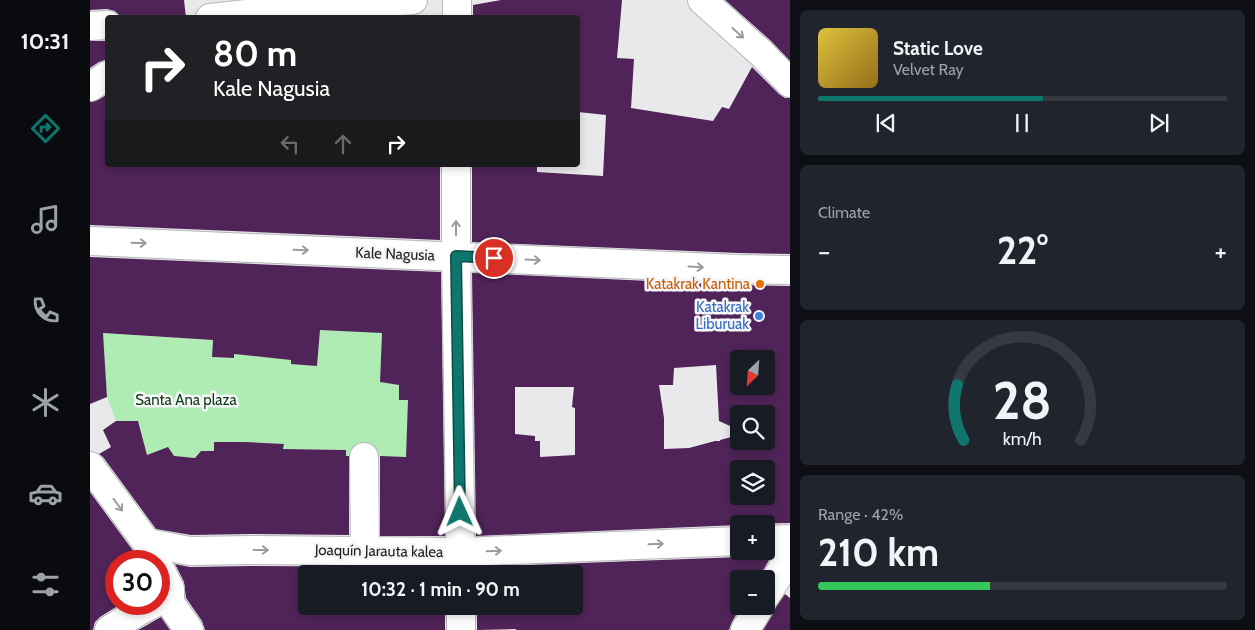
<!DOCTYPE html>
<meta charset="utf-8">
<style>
:root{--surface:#171b24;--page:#20242c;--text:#f1f3f6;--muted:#9ea1a6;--line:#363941;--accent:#0f766e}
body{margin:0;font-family:Cabin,sans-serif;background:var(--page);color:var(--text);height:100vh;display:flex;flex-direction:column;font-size:19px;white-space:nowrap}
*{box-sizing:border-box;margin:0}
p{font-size:16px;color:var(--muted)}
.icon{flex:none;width:28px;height:28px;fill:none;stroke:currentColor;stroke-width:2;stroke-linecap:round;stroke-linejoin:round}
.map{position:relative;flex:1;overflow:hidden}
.panel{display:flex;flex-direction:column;gap:10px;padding:10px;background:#0d0f14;width:465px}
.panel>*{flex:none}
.banner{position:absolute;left:15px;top:15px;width:475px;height:152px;border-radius:5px;box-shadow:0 2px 8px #0003;background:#202124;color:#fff;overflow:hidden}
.needle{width:32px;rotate:205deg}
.buttons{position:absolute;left:640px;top:350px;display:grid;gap:10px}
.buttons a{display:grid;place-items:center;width:45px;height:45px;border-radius:5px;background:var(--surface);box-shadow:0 2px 8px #0003;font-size:25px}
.speed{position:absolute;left:15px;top:550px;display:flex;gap:10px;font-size:25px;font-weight:700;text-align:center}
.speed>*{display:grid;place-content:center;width:65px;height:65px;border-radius:50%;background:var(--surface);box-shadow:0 2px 8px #0003;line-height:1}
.speed .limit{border:8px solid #d22;background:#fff;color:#111}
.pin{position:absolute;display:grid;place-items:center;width:42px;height:42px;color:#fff;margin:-21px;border:2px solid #fff;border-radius:50%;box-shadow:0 1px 5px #0007}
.me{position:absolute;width:55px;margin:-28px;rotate:359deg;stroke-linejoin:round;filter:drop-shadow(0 0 4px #0008)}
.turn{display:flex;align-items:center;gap:18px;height:105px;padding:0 25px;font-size:22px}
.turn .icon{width:65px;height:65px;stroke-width:2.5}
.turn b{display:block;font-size:35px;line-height:42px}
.lanes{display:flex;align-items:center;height:48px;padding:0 25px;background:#0003;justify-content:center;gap:25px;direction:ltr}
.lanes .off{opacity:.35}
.big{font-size:38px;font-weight:700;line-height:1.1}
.panel .tile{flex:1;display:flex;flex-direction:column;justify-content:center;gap:8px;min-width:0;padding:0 18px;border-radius:8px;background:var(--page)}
.panel .dial{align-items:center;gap:0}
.dial svg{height:130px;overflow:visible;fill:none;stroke:var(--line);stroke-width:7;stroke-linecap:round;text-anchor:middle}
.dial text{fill:var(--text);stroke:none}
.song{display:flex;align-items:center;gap:15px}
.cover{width:60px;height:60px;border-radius:8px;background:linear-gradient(135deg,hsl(50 70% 55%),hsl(40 70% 35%))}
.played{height:5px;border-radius:2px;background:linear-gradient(90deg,var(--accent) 55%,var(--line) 55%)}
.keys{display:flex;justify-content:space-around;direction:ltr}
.heat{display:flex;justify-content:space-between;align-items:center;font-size:28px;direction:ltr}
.charge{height:8px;border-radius:4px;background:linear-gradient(90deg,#34c759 42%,var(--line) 0)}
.trip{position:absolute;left:208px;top:565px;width:285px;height:50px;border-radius:5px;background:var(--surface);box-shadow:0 2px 8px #0003;font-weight:700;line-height:50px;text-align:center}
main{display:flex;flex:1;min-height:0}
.tab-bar{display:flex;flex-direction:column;width:90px;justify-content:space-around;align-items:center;background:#090b0e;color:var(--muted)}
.tab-bar .icon{width:35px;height:35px}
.tab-bar .current{color:var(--accent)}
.tab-bar b{font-size:22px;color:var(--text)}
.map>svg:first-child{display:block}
.green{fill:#afecb4}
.building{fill:#502458;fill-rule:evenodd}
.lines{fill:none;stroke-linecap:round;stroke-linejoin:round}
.minor-casing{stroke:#b6b7b9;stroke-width:30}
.minor{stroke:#fff;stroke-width:28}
.oneway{stroke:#9c9c9c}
.route-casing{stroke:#0a4d48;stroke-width:12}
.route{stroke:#0f766e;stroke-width:9}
.food-dot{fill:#e8710a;stroke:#f6f6f9;stroke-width:2}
.shop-dot{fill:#3f7fe0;stroke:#f6f6f9;stroke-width:2}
.labels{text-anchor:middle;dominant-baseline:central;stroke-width:5;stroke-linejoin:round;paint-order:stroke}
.street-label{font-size:15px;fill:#222223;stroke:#f6f6f9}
.food-label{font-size:15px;fill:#c56008;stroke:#f6f6f9;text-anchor:end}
.shop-label{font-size:15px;fill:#366cbe;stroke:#f6f6f9;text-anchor:end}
.park-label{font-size:15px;fill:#0f3b17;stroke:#f6f6f9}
</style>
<main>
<nav class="tab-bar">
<b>10:31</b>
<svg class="icon current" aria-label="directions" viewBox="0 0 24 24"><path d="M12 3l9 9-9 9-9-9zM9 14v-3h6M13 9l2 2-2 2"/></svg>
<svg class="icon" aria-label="music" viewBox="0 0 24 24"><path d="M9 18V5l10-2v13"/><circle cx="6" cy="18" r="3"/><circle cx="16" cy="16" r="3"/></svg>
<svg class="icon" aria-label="phone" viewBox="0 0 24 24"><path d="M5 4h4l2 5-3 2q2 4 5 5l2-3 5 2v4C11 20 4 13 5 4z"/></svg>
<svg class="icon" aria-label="climate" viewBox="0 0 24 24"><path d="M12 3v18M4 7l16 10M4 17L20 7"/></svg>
<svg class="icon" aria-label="car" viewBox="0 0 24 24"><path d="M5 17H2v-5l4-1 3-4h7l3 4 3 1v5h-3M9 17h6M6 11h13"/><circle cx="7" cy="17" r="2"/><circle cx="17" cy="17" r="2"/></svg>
<svg class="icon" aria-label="filters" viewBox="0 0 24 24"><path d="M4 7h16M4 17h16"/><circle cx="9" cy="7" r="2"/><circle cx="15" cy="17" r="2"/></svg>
</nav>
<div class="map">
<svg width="700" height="630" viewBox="0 0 700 630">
<rect width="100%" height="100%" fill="#e9e9ec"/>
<path class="green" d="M 230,330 L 292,332 L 290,382 L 309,385 L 319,400 L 316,457 L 256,457 L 255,450 L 193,449 L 194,444 L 125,442 L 124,451 L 111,451 L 105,458 L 97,457 L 89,464 L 78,448 L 57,455 L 48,421 L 26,421 L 17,397 L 13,333 L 123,340 L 122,357 L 144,358 L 144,354 L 186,358 L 188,340 L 227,366 Z"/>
<g class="building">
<path d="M 0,0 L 94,0 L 96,18 L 31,18 L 25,11 L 17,9 L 0,10 Z"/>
<path d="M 411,0 L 532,0 L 527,58 L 544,59 L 541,108 L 623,121 L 632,107 L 639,109 L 662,67 L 689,94 L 695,98 L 700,98 L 700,254 L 649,253 L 382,242 L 382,165 L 447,165 L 447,172 L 513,176 L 516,115 L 488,112 L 488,18 L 383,18 L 383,5 Z"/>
<path d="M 635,0 L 700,0 L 700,61 L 681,41 Z"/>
<path d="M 0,41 L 18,41 L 18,59 L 9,62 L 0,68 Z"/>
<path d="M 18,94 L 18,165 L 350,165 L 350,240 L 0,225 L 0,102 L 8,100 Z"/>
<path d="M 0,257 L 351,272 L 355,536 L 290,536 L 290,456 L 316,457 L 318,400 L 309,400 L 309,385 L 290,382 L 292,333 L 230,330 L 227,366 L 201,364 L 201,360 L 144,354 L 144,358 L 122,357 L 123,340 L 13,333 L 17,397 L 0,404 Z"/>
<path d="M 382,273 L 648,285 L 700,286 L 700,523 L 649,524 L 649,525 L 386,536 ZM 649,359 L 676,359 L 676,386 L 649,386 ZM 626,365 L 629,421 L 649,430 L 649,414 L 676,414 L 676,441 L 649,441 L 649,435 L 630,440 L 630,441 L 625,441 L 599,448 L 574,449 L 574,418 L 569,385 L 583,385 L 584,368 ZM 425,387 L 484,387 L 482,407 L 485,408 L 485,455 L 450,457 L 450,441 L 445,441 L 445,436 L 425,434 ZM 649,469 L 676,469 L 676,496 L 649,496 Z"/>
<path d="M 26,421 L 48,421 L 57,455 L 78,447 L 84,456 L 105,458 L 111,451 L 124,451 L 124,442 L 154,442 L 194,444 L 193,449 L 256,450 L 256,456 L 259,456 L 259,535 L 161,534 L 101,535 L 66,529 L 13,457 L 9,454 L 21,447 L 13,430 Z"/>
<path d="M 0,492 L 44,552 L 56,559 L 55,561 L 26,561 L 26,607 L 10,617 L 5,622 L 3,630 L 0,630 Z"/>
<path d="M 660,551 L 666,551 L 669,554 L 676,556 L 682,555 L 668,579 L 649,579 L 649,606 L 651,606 L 642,622 L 639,630 L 426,630 L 426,629 L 387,630 L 387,606 L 484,606 L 484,574 L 387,574 L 387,567 L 650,557 L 657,554 Z"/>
<path d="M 85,564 L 100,567 L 161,566 L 355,567 L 355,574 L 216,574 L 216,606 L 355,606 L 355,630 L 115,630 L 112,621 L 96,598 L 94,582 Z"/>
<path d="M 695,594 L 700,598 L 700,630 L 673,630 L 683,614 L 686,607 Z"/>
<path d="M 71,617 L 80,630 L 48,630 L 57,625 Z"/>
</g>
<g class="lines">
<g class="minor-casing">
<g id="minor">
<path d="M 612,0 L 671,53 L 700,83"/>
<path d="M 120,18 L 192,10 L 323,0"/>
<path d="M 367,18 L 367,0"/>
<path d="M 0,26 L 18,25"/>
<path d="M 0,87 L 18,75"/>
<path d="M 366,165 L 366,256 L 371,574"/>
<path d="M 0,241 L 649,269 L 700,270"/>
<path d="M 274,457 L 275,551"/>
<path d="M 0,466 L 57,543 L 100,551 L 161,550 L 371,552 L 649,541"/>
<path d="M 676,540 L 700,539"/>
<path d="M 69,567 L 80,589 L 80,603 L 99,630"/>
<path d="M 676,595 L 698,560 L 700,552"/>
<path d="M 371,606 L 371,630"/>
<path d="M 19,630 L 49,611 L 63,604"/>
<path d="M 655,630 L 670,606"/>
</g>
</g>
<use href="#minor" class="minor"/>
</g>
<defs><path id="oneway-shaft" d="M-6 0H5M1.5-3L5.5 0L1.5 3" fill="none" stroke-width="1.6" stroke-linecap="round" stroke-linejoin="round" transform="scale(1.25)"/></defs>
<g class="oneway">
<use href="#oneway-shaft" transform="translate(648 33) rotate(42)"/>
<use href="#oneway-shaft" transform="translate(366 228) rotate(-90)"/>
<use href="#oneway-shaft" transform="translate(49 243) rotate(2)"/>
<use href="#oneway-shaft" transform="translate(211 250) rotate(2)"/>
<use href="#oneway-shaft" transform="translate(443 260) rotate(3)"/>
<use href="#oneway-shaft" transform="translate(606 267) rotate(3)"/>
<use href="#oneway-shaft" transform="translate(28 505) rotate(54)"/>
<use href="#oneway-shaft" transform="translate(566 544) rotate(-2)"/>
<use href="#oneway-shaft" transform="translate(171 550) rotate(1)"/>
<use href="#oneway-shaft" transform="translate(404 551) rotate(-2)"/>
</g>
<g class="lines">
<g class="route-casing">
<path id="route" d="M 370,512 L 366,256 L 404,258"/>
</g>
<use href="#route" class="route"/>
</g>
<circle class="food-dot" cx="670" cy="284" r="5"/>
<circle class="shop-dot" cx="669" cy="316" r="5"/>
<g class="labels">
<g class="street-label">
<text transform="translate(305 254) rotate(2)">Kale Nagusia</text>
<text transform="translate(289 551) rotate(1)">Joaquín Jarauta kalea</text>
</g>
<g class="food-label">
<text x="660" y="284">Katakrak Kantina</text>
</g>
<g class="shop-label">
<text x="659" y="307">Katakrak<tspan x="659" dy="17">Liburuak</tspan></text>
</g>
<g class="park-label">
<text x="96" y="400">Santa Ana plaza</text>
</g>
</g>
</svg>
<div class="buttons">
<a><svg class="needle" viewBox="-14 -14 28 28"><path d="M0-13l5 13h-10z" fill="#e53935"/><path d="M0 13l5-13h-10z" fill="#9ea1a6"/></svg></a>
<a><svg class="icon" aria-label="search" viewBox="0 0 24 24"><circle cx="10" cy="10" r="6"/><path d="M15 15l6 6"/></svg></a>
<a><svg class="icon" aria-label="layers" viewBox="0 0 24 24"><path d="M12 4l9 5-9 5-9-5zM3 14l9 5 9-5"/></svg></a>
<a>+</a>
<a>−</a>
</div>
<div class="speed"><div class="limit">30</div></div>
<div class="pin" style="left:404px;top:258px;background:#d93025"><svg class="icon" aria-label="arrive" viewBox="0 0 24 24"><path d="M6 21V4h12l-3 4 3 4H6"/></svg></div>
<svg class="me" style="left:370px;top:512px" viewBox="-20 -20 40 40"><path d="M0-17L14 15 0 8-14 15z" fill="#0f766e" stroke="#fff" stroke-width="4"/></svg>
<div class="trip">10:32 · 1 min · 90 m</div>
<div class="banner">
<div class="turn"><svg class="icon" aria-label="right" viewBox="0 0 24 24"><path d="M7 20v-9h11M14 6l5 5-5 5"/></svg><div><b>80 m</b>Kale Nagusia</div></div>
<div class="lanes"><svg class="icon off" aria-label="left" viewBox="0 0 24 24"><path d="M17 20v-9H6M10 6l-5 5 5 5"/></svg><svg class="icon off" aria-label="ahead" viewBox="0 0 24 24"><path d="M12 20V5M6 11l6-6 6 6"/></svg><svg class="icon" aria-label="right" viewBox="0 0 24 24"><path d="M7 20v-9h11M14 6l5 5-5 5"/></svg></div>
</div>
</div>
<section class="panel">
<div class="tile">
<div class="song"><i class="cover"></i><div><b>Static Love</b><p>Velvet Ray</p></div></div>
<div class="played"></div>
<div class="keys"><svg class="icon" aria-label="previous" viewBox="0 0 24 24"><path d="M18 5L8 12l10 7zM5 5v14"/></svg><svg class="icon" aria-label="pause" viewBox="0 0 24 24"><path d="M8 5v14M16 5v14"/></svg><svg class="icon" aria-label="next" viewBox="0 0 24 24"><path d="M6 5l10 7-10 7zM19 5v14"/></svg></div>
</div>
<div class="tile"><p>Climate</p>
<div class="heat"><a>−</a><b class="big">22°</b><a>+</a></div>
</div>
<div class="tile dial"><svg viewBox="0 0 100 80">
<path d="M14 69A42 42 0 1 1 86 69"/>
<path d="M14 69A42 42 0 0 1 10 35" stroke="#0f766e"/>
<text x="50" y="56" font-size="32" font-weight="700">28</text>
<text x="50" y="72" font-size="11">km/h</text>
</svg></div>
<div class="tile"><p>Range · 42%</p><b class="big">210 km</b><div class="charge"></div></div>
</section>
</main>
